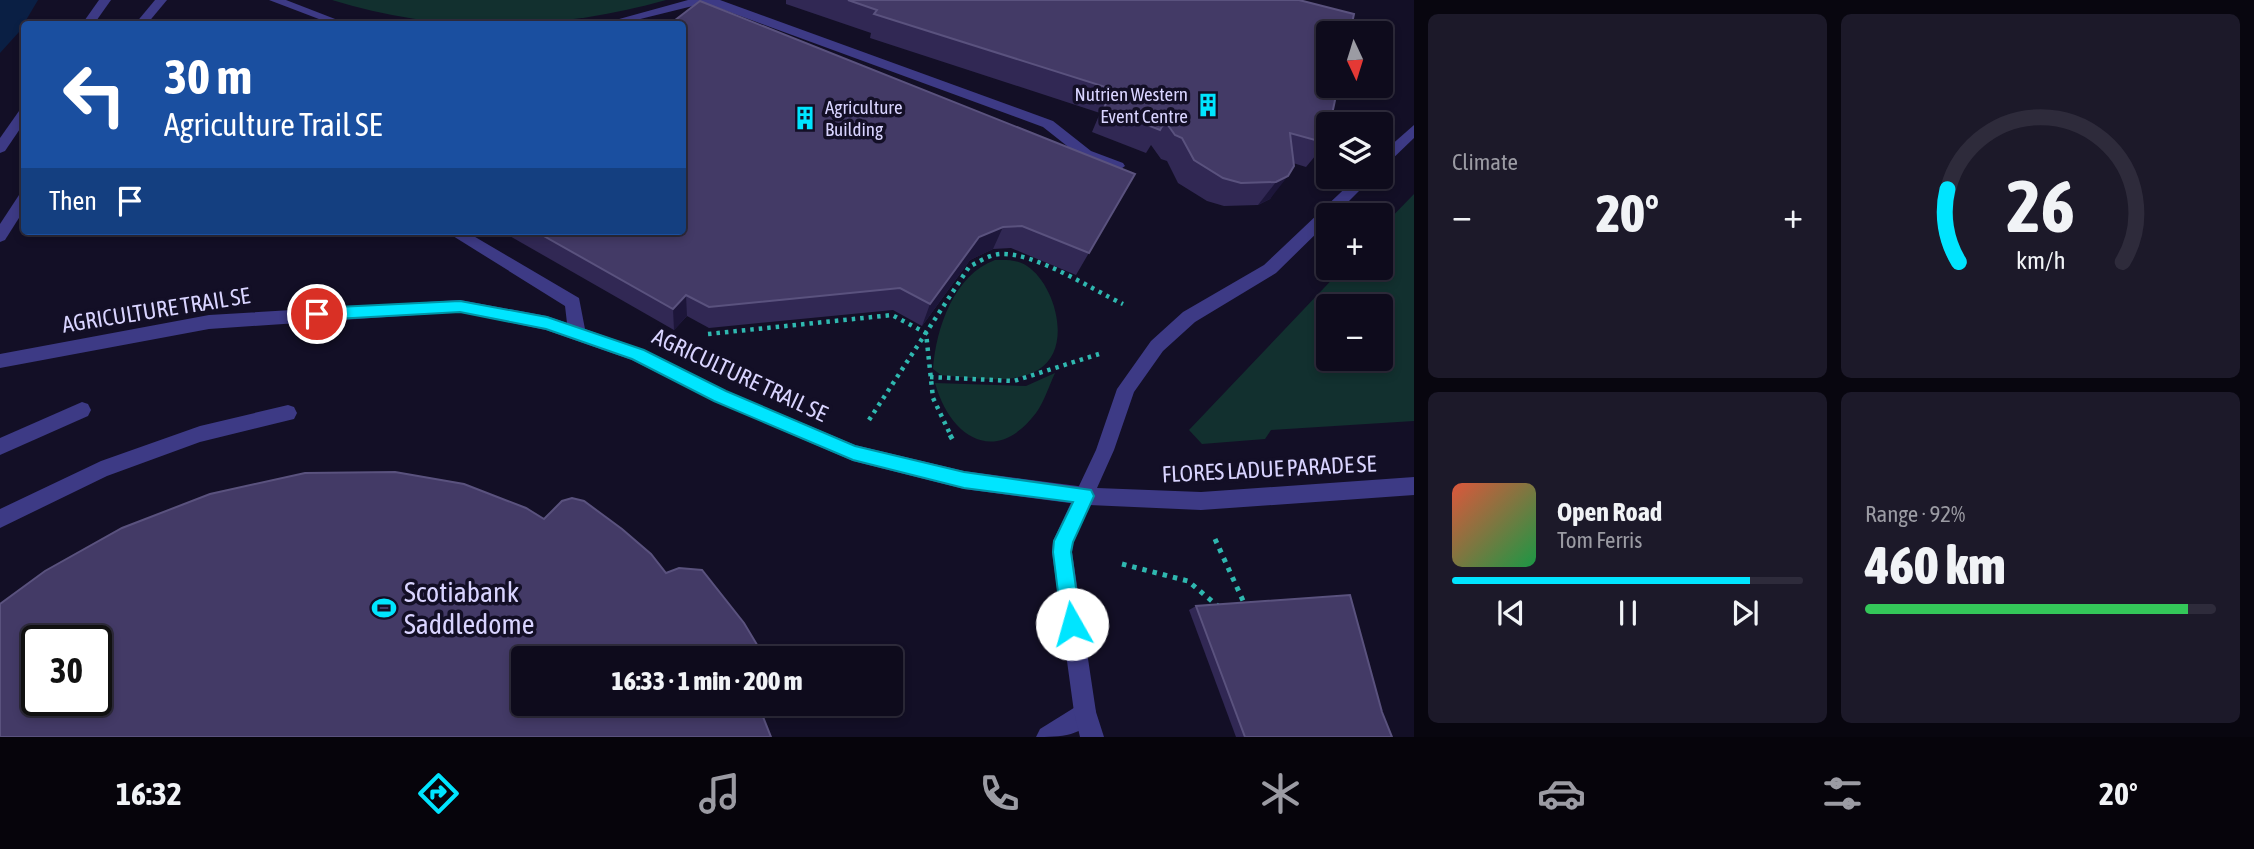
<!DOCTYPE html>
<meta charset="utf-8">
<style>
:root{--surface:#0e0b1c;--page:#1c1929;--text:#f1f3f6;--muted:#9b9ba3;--line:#2e2b3b;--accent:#00e5ff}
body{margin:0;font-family:"Asap Condensed",sans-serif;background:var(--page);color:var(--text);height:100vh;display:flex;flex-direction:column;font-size:26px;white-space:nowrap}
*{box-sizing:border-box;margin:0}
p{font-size:23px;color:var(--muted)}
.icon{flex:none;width:38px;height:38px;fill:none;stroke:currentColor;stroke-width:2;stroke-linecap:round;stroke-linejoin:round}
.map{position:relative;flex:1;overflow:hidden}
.sheet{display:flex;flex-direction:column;gap:14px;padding:14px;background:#08060f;width:840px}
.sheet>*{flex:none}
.banner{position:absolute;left:21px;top:21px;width:665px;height:214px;border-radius:7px;box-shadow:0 4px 10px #0003,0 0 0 2px var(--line);background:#1a4fa0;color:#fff;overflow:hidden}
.needle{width:46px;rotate:176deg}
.fabs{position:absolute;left:1316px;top:21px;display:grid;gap:14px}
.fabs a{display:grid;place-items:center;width:77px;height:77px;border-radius:7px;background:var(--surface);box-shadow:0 4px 10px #0003,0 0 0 2px var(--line);font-size:35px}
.speed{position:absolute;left:21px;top:625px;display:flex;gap:14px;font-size:35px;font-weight:700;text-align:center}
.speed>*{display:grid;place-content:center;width:91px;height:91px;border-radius:50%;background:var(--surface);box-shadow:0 4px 10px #0003,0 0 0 2px var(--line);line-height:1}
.speed .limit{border:4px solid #111;border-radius:10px;background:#fff;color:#111}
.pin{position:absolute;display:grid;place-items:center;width:60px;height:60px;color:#fff;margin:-30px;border:4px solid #fff;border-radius:50%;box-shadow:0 2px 7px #0007}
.me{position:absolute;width:77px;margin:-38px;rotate:353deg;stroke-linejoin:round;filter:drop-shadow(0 0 5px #0008)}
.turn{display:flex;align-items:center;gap:24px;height:147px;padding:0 28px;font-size:32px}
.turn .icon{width:91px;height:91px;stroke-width:2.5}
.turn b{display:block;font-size:49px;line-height:60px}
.then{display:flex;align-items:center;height:66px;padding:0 28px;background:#0003;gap:14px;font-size:26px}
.big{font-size:52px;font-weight:800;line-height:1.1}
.sheet .widget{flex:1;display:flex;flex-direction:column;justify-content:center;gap:10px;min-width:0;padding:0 24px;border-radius:10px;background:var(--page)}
.sheet .dial{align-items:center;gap:0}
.dial svg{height:182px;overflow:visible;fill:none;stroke:var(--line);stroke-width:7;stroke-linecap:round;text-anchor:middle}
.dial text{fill:var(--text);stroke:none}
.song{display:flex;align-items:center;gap:21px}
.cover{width:84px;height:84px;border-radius:10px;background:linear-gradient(135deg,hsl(10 70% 55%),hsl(140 70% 35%))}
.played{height:7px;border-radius:4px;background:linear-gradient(90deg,var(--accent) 85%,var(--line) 85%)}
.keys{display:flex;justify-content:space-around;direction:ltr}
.heat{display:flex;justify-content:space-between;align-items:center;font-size:38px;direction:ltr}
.charge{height:10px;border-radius:5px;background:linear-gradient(90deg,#34c759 92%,var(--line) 0)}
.sheet .tiles{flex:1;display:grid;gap:14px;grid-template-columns:repeat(2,1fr)}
.trip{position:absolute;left:511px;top:646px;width:392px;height:70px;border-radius:7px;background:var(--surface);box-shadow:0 4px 10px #0003,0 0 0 2px var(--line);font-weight:800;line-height:70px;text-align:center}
.menu{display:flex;height:112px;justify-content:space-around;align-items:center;background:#06040b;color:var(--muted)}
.menu .icon{width:49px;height:49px}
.menu .selected{color:var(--accent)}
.menu b{font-size:32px;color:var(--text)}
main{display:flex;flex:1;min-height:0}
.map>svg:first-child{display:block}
.green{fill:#12302f;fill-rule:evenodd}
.water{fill:#0a1f44}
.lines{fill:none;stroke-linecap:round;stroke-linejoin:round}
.path-far1{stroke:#2fb8b0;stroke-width:4.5;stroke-dasharray:3.5 5;stroke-linecap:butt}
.path{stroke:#2fb8b0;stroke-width:5;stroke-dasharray:4.5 6;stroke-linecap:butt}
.lane{fill:#3d3a85;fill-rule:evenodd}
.street{fill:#3d3a85;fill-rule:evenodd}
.wall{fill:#312854}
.shaded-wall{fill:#1d163a}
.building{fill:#433a66;stroke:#5a527e;stroke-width:2;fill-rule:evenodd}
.route{fill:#00e5ff;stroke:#0095a6;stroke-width:2}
.labels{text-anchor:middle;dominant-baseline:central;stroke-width:7;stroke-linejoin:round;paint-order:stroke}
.far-poi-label{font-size:19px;fill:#d9d4ff;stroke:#130f26;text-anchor:end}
.street-label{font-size:23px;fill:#d9d4ff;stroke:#130f26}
.near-poi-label{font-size:28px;fill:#d9d4ff;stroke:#130f26;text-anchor:start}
</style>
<main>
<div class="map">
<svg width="1414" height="737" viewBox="0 0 1414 737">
<rect width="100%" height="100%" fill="#130f26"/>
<g class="green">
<path d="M 332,0 L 666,0 C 556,31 440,34 332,0 Z"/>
<path d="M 1414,194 L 1414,421 L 1271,430 L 1265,439 L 1202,444 L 1189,430 L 1343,268 L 1381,268 L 1381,228 ZM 1328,306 L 1381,306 L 1381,359 L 1328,359 Z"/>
<path d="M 995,260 C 1006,260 1016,259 1027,266 C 1055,284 1074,349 1038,370 C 1012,385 970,378 941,375 L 933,369 C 936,328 954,275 995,260 Z"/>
<path d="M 1055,373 C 1049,386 1044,402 1036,413 C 995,467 950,437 935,383 L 1026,386 Z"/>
</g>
<path class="water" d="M 0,0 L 38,0 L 19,32 L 0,53 Z"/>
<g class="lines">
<g class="path-far1">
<path d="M 708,334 L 892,315 L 926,333 L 933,398 L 951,436"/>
<path d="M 930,377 L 1014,381 L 1099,354"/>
<path d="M 869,420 L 969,267 C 978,262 989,255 1000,254 C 1035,252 1091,289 1123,304"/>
</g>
<g class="path">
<path d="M 950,435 L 954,442"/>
<path d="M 1215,539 L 1245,605"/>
<path d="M 1122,564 L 1188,581 L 1219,607"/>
</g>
<g class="lane">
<path d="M 99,0 L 111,0 L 94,24 L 82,24 Z"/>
<path d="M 155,0 L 167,0 L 147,24 L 135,24 Z"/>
<path d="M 269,0 L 286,0 L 348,24 L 332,24 Z"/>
<path d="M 688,0 L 720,0 L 1053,121 L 1091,151 L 1123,163 L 1125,166 L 1118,171 L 1081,157 L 1043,127 L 705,3 L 620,24 L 601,24 Z"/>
<path d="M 24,110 L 24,123 L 5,151 L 0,153 L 0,138 L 19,111 Z"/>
<path d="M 24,194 L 24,210 L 5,240 L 0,242 L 0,224 L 19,195 Z"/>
<path d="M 445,231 L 465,231 L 579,298 L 585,329 L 644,350 L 726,391 L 855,445 L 964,471 L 1085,487 L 1092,490 L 1095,496 L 1092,502 L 1085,505 L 964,489 L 853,461 L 714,401 L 632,360 L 546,330 L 460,312 L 209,329 L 0,368 L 0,354 L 209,315 L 460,300 L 547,316 L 567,323 L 565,306 Z"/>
<path d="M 82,402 L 88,404 L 91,410 L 88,416 L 0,455 L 0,438 Z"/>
<path d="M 288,405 L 294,407 L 297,413 L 294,419 L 200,442 L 107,476 L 0,528 L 0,509 L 101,461 L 200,426 Z"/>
<path d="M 1085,701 L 1093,704 L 1096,712 C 1086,737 1059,737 1036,737 L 1040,729 Z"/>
</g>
<g class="street">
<path d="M 1414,125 L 1414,138 L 1386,165 L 1381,167 L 1381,154 Z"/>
<path d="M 1357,177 L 1373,177 L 1335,215 L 1328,215 L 1328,222 L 1276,273 L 1195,322 L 1163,351 L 1134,392 L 1114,450 L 1097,488 L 1201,492 L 1414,477 L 1414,495 L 1201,510 L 1089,505 L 1073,541 L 1072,552 L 1096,712 L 1104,737 L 1080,737 L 1074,712 L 1052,552 L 1053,541 L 1096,450 L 1117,389 L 1151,341 L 1183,312 L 1264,265 Z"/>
</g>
</g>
<g class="wall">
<path d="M 786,0 L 1299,0 L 1326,143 L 1306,167 L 1293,163 L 1270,199 L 1258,205 L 1224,206 L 1207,201 L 1178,183 L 1167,161 L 1161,159 L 1151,145 L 1146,153 L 1092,132 L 1100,113 L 870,38 L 871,33 L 786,4 Z"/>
<path d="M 1135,174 L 1076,275 L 1011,248 L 993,249 L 970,260 L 922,326 L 893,310 L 709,328 L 687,316 L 674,330 L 501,231 L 682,231 Z"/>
<path d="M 1196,606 L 1382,712 L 1392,737 L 1236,737 L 1189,610 Z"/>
</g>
<g class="shaded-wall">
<path d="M 1288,176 L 1270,199 L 1258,205 L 1276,182 Z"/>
<path d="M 1003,227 L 993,249 L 970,260 L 922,326 L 930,304 L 979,237 Z"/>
<path d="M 686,295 L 687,316 L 674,330 L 673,309 Z"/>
</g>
<g class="building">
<path d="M 848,0 L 1299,0 L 1354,14 L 1350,33 L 1328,33 L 1328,86 L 1338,86 L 1330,124 L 1328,124 L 1328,132 L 1326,143 L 1290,133 L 1294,166 L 1288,176 L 1276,182 L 1241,183 L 1223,178 L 1194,160 L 1182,138 L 1175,135 L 1165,121 L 1160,130 L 1104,108 L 1112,89 L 874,14 L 877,10 Z"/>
<path d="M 700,1 L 1135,174 L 1089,253 L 1022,226 L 1003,227 L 979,237 L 930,304 L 900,288 L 709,307 L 686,295 L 673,309 L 535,231 L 682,231 L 682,24 L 670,24 Z"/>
<path d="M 395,472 L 464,484 L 526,508 L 544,519 L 562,501 L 572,498 L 584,501 L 622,529 L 651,554 L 666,573 L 679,568 L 702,570 L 744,623 L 765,658 L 523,658 L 523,704 L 758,704 L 771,737 L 0,737 L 0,604 L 45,571 L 122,528 L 210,494 L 305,473 ZM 37,640 L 96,640 L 96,700 L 37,700 Z"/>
<path d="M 1350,595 L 1382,712 L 1392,737 L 1245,737 L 1196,606 Z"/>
</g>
<path class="route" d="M 460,301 L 547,317 L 644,350 L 726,391 L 855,446 L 964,472 L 1091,490 L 1094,496 L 1073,542 L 1071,552 L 1081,624 L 1078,631 L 1072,634 L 1065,631 L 1062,624 L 1053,552 L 1054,541 L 1073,502 L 964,488 L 853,460 L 714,401 L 632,359 L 546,329 L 460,312 L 317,320 L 310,314 L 317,308 Z"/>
<defs>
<g id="building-bare" transform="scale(1.89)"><path d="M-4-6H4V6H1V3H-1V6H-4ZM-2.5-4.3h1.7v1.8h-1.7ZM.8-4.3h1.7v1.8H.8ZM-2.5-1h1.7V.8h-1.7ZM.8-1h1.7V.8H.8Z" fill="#00e5ff" stroke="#130f26" stroke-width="2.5" paint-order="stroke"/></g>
<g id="stadium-bare" transform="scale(1.89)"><path d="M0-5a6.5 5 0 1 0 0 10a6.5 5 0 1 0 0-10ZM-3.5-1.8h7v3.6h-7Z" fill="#00e5ff" stroke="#130f26" stroke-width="2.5" paint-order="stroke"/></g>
</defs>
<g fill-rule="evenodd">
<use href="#building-bare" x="1208" y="105"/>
<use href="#building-bare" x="805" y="118"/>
<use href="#stadium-bare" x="384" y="608"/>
</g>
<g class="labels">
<g class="far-poi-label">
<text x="1188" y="94">Nutrien Western<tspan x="1188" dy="22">Event Centre</tspan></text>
<text x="825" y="107" text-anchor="start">Agriculture<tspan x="825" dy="22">Building</tspan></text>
</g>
<g class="street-label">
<text transform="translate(156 310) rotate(-9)">AGRICULTURE TRAIL SE</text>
<text transform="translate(740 375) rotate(25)">AGRICULTURE TRAIL SE</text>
<text transform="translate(1269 469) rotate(-3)">FLORES LADUE PARADE SE</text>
</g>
<g class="near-poi-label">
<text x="404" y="592">Scotiabank<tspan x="404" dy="32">Saddledome</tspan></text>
</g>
</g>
</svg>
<div class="fabs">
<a><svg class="needle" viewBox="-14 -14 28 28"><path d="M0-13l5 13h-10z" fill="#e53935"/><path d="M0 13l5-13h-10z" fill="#9b9ba3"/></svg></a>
<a><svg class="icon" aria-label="layers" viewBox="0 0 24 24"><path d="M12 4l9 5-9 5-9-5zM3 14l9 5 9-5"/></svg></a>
<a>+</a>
<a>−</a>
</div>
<div class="speed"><div class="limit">30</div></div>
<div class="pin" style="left:317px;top:314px;background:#d93025"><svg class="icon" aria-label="arrive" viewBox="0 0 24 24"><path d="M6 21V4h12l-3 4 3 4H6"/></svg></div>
<svg class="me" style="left:1072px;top:624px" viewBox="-20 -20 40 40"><circle r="19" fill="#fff"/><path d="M0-13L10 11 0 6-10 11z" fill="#00e5ff"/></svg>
<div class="trip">16:33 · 1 min · 200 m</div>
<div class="banner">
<div class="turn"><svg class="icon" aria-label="left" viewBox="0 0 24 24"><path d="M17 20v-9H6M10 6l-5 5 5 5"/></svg><div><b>30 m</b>Agriculture Trail SE</div></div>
<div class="then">Then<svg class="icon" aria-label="arrive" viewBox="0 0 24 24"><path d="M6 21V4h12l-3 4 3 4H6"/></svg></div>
</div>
</div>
<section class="sheet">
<div class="tiles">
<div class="widget"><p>Climate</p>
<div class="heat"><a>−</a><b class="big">20°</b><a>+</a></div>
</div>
<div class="widget dial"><svg viewBox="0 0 100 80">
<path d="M14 69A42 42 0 1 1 86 69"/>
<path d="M14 69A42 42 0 0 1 9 37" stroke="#00e5ff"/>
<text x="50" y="56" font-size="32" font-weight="700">26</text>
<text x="50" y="72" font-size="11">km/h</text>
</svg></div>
<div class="widget">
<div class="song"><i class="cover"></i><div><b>Open Road</b><p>Tom Ferris</p></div></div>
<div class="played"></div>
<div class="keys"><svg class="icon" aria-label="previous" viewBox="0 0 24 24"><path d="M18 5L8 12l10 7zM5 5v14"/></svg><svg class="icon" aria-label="pause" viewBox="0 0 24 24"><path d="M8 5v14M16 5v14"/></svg><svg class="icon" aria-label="next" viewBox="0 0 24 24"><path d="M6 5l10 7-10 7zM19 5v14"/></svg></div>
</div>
<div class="widget"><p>Range · 92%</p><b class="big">460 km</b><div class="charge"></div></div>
</div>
</section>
</main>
<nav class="menu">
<b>16:32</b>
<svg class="icon selected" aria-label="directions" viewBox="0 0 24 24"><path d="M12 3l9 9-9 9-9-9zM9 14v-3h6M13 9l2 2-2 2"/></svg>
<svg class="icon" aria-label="music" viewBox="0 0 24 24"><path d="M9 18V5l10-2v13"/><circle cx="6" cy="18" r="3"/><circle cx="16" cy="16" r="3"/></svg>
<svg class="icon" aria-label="phone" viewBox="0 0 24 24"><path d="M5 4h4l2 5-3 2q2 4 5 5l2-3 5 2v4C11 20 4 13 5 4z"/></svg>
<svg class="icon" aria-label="climate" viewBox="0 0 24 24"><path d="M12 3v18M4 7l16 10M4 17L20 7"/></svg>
<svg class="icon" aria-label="car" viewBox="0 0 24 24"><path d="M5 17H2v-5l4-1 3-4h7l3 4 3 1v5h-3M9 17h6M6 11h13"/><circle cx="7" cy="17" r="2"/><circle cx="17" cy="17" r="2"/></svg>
<svg class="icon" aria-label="filters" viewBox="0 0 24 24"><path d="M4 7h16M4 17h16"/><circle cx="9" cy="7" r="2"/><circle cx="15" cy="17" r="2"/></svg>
<b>20°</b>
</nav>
